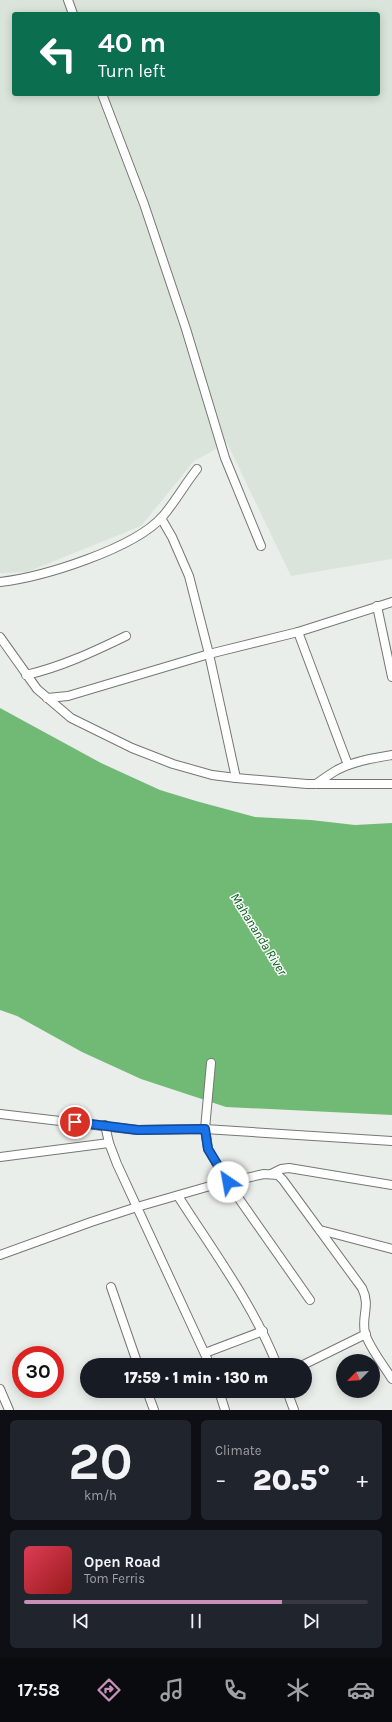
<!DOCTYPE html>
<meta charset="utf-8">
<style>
:root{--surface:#171b24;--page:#20242c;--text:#f1f3f6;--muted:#9ea1a6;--line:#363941;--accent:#c890b9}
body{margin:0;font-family:Karla,sans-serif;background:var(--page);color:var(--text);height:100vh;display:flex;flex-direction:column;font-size:15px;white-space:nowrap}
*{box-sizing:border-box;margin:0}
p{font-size:13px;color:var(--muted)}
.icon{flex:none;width:22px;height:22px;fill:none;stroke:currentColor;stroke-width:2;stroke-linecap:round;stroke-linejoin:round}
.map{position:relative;height:1410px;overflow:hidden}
.panel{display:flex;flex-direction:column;gap:10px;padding:10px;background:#0d0f14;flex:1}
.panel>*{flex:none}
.guide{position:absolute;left:12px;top:12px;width:368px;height:84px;border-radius:4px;box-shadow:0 2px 10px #0003;background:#0b6e4f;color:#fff;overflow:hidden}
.needle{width:26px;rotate:246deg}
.buttons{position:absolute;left:336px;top:1354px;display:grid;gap:8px}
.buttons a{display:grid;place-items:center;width:44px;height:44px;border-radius:50%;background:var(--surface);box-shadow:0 2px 10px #0003;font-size:20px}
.speed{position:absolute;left:12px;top:1346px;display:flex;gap:8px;font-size:20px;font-weight:700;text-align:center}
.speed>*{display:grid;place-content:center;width:52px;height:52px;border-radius:50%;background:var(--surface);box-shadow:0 2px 10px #0003;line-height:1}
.speed .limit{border:6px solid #d22;background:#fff;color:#111}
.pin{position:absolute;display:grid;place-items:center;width:34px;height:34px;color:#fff;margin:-17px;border:2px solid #fff;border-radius:50%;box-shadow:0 1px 4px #0007}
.me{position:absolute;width:44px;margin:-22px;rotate:327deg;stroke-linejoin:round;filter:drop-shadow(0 0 3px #0008)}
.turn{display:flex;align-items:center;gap:14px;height:84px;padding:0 20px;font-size:18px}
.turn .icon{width:52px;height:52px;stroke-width:2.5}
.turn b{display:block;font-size:28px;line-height:34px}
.big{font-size:30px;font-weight:800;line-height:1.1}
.panel .widget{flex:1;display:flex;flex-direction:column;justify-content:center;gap:6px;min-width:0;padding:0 14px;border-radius:6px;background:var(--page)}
.panel .dial{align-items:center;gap:0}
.dial b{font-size:52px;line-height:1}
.song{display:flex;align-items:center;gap:12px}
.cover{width:48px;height:48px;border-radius:6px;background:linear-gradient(135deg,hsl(350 70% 55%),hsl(0 70% 35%))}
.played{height:4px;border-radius:2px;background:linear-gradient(90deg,var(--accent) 75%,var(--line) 75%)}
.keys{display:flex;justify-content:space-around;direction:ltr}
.heat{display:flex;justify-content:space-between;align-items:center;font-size:22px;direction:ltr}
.panel .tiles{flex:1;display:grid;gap:10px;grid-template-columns:1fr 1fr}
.widget:last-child{grid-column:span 2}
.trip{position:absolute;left:80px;top:1358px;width:232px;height:40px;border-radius:20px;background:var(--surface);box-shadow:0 2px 10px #0003;font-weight:800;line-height:40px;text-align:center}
.dock{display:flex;height:64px;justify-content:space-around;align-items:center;background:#090b0e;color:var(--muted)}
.dock .icon{width:28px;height:28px}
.dock .active{color:var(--accent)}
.dock b{font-size:18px;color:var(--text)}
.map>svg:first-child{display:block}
.built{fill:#dae4da;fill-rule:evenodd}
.water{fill:#70ba76}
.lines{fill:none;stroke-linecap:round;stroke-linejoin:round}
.minor-casing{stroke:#747874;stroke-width:10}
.minor{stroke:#fff;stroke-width:8}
.route-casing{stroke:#114b97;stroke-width:10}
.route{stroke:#1a73e8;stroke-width:7}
.labels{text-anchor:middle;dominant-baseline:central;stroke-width:3;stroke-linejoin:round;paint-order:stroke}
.water-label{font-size:13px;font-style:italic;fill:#0a5e1e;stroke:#f8fbf8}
</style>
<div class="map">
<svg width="392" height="1410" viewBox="0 0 392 1410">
<rect width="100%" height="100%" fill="#eaeeea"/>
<path class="built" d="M 0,0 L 392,0 L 392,559 L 291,576 L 227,443 L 194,461 L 141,526 L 27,572 L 0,573 ZM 14,14 L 378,14 L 378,94 L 14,94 Z"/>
<path class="water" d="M 0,708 L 101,763 L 160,790 L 196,801 L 255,817 L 311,820 L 355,825 L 392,823 L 392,1115 L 226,1107 L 141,1079 L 82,1052 L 17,1016 L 0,1010 Z"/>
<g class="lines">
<g class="minor-casing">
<g id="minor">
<path d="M 68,0 L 73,14"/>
<path d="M 102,94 L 144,204 L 186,329 L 225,458 L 261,546"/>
<path d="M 161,518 L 172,537 L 189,576 L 209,654 L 236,778"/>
<path d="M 0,582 C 43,577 134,549 163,516 C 175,502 185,484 197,469"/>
<path d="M 377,606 L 392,677"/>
<path d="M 298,632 L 348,765"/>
<path d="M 0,637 L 37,689 L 71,718 L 132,748 L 173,764 L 212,775 L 236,778 L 307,784 L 392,784"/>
<path d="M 26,675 C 61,667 93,652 126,636"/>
<path d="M 47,698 L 68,696 L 209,654 L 298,632 L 392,602"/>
<path d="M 316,784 C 323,779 330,774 337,770 C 354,761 374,758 392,755"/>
<path d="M 211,1063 L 205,1129 L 208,1149 L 228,1183 L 310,1300"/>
<path d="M 0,1114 L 137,1130 L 205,1129 L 392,1141"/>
<path d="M 105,1125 L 109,1143 L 117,1164 L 210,1365"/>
<path d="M 0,1157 L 109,1143"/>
<path d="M 271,1174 L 281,1169 L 289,1168 L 392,1185"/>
<path d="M 178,1196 C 213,1251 253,1304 277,1365"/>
<path d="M 320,1230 L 392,1249"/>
<path d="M 0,1255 L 91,1222 L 137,1207 L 210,1186 L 264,1174 L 278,1175 L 283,1180 L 362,1288 C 371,1306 361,1316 365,1333 C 369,1347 384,1366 392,1379"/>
<path d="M 111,1287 L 138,1365"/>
<path d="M 205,1353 L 263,1331"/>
<path d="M 303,1365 L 366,1334"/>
<path d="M 0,1389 L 9,1410"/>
<path d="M 147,1391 L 154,1410"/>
<path d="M 219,1391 L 225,1410"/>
<path d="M 287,1391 L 294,1410"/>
</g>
</g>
<use href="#minor" class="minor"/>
</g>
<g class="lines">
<g class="route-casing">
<path id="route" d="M 75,1122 L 138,1130 L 205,1129 L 208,1149 L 228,1182"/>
</g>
<use href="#route" class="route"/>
</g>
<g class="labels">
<g class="water-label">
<text transform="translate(259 934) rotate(58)">Mahananda River</text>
</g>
</g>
</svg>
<div class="buttons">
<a><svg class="needle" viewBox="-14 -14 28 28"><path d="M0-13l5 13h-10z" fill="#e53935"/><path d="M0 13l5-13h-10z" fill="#9ea1a6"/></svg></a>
</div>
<div class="speed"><div class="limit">30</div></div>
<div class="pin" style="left:75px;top:1122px;background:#d93025"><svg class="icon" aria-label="arrive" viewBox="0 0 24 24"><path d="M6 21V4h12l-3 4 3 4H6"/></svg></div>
<svg class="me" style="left:228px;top:1182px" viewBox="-20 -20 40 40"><circle r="19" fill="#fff"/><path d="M0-13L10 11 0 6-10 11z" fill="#1a73e8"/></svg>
<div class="trip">17:59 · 1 min · 130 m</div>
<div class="guide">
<div class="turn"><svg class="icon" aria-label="left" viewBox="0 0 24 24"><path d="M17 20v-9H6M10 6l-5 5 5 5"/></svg><div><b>40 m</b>Turn left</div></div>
</div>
</div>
<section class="panel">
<div class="tiles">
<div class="widget dial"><b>20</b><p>km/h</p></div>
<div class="widget"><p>Climate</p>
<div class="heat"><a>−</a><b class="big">20.5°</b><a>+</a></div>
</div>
<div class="widget">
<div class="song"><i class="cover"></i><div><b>Open Road</b><p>Tom Ferris</p></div></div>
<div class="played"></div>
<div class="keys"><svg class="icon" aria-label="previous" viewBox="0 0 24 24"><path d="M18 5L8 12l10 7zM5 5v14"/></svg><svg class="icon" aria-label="pause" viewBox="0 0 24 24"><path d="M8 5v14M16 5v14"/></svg><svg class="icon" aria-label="next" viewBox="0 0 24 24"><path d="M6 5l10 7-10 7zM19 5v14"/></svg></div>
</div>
</div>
</section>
<nav class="dock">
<b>17:58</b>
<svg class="icon active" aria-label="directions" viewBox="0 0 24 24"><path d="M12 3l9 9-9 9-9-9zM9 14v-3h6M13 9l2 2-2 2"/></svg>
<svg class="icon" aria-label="music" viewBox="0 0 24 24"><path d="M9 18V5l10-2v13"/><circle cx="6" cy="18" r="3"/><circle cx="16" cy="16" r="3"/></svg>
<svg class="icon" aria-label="phone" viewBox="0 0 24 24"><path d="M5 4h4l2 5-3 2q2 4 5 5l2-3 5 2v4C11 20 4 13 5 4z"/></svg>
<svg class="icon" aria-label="climate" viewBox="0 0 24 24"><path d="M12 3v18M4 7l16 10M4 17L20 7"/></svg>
<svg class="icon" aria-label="car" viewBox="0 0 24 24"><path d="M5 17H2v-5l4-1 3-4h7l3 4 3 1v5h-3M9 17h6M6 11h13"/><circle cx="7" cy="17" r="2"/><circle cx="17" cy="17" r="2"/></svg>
</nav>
